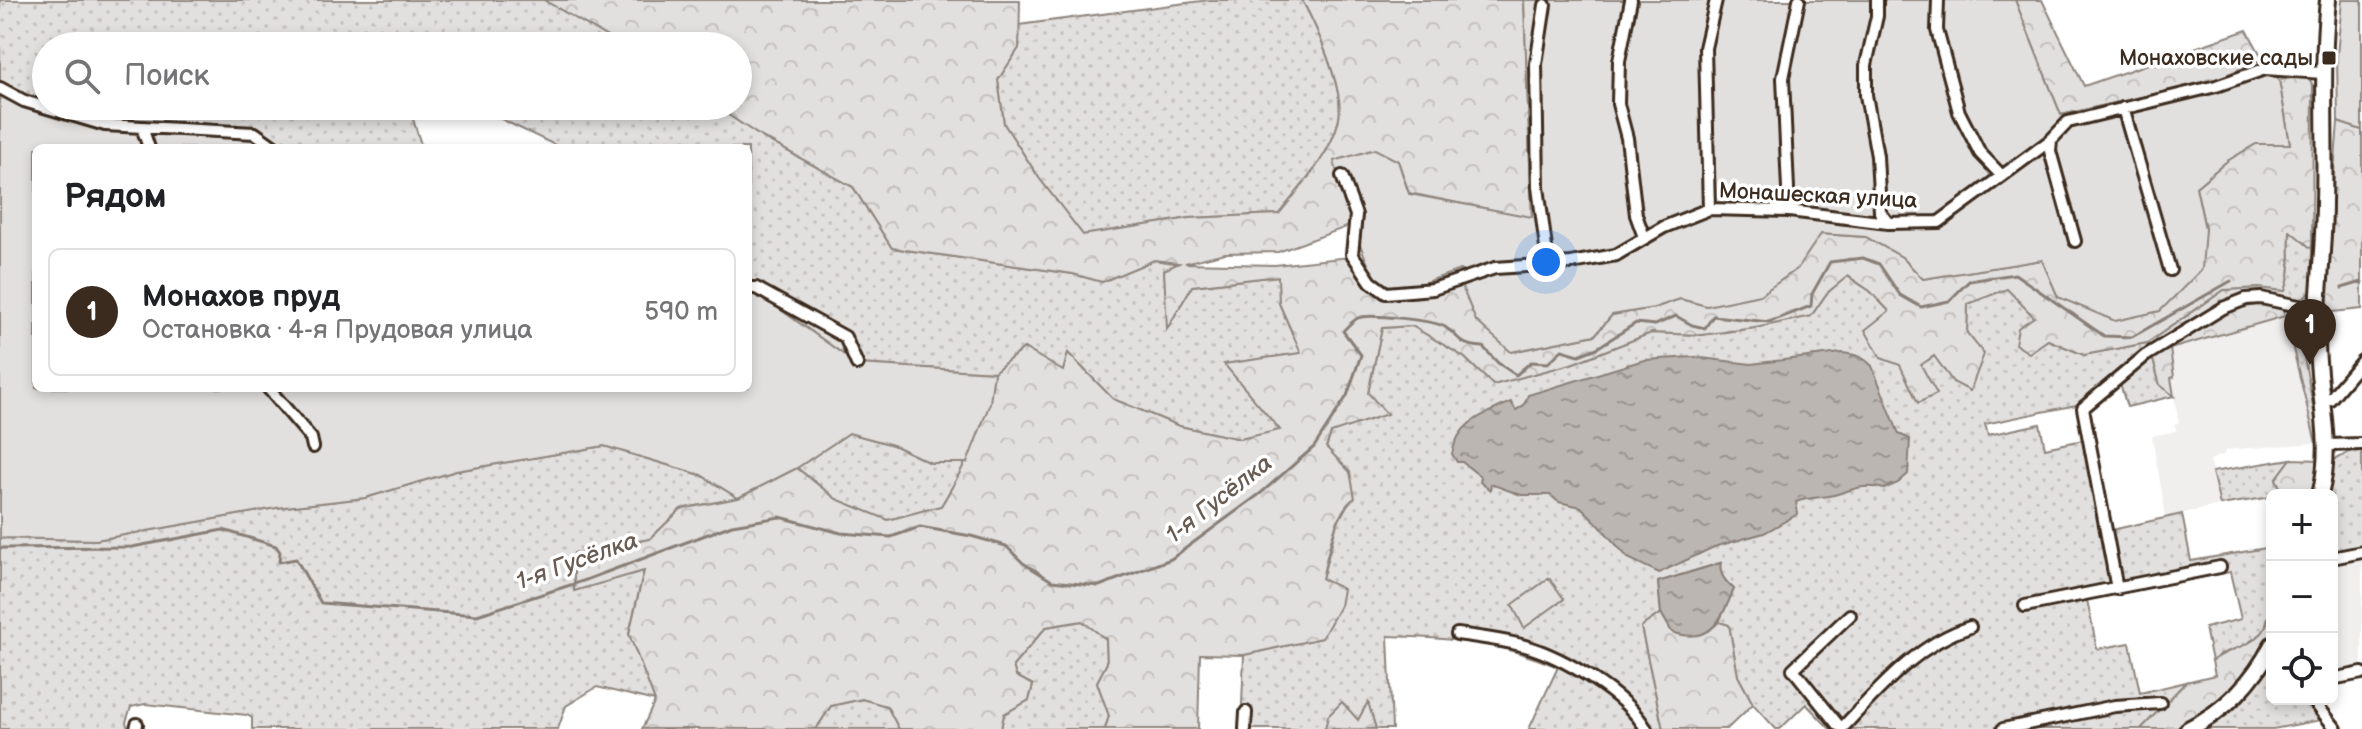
<!DOCTYPE html>
<html lang="ru">
<head>
<meta charset="utf-8">
<style>
	:root { --surface:#fff; --page:#f2f2f2; --text:#202124; --muted:#757577; --line:#e0e0e0; --accent:#3b2a1e }
	body { margin:0; font-family:"Balsamiq Sans",sans-serif; background:var(--page); color:var(--text) }
	.controls { position:absolute; right:24px; bottom:24px; display:grid; overflow:hidden; border-radius:12px; box-shadow:0 4px 12px #0003 }
	.controls button { width:72px; height:72px; display:grid; place-items:center; padding:0; border:0; border-bottom:2px solid var(--line); background:var(--surface); color:var(--text); font:40px sans-serif }
	.you { position:absolute; left:1546px; top:262px; width:28px; height:28px; margin:-20px; border:6px solid #fff; border-radius:50%; background:#1a73e8; box-shadow:0 0 0 12px #1a73e833 }
	.badge { display:grid; place-items:center; width:52px; height:52px; border-radius:50%; background:var(--accent); color:#fff; font-size:26px; font-weight:700 }
	.pin { position:absolute; translate:-50% -66px; filter:drop-shadow(0 2px 4px #0008) }
	.pin::after { content:''; position:absolute; top:42px; width:28px; height:24px; background:inherit; clip-path:polygon(0 0,100% 0,50% 100%) }
	.list { margin:0; padding:0; list-style:none }
	h2 { display:flex; justify-content:space-between; align-items:center; height:104px; margin:0; padding:0 32px; font-size:34px }
	h2 small { font-size:26px; font-weight:400; color:var(--muted) }
	.list li { display:grid; grid-template-columns:52px 1fr auto; gap:24px; align-items:center; box-sizing:border-box; height:128px; margin:0 16px 16px; padding:0 16px; border:2px solid var(--line); border-radius:12px }
	.list b { display:block; font-size:30px; white-space:nowrap }
	.list p { margin:0; font-size:26px; white-space:nowrap; color:var(--muted) }
	.list em { font-size:26px; font-style:normal; color:var(--muted) }
	.icon { flex:none; width:44px; height:44px; fill:none; stroke:currentColor; stroke-width:2; stroke-linecap:round; stroke-linejoin:round }
	.map { position:relative; flex:none; width:2362px; height:729px; overflow:hidden }
	.search { position:absolute; background:var(--surface); box-shadow:0 4px 12px #0003; left:32px; top:32px; width:720px; height:88px; display:flex; align-items:center; gap:20px; box-sizing:border-box; padding:0 28px; border-radius:44px; color:var(--muted); font-size:30px }
	.panel { position:absolute; background:var(--surface); box-shadow:0 4px 12px #0003; left:32px; top:144px; width:720px; height:248px; border-radius:12px }
	.map>svg:first-child { display:block }
</style>
</head>
<body>
<div class="map">
<svg width="2362" height="729" viewBox="0 0 2362 729">
	<defs>
		<pattern id="grass-dots" width="8" height="8" patternUnits="userSpaceOnUse" patternTransform="scale(2)"><rect width="8" height="8" fill="#e2e0de"/><path d="M2 2h.1M6 6h.1" fill="none" stroke="#c3c0be" stroke-width="1.8" stroke-linecap="round"/></pattern>
		<pattern id="forest-crowns" width="20" height="18" patternUnits="userSpaceOnUse" patternTransform="scale(2)"><rect width="20" height="18" fill="#e2e0de"/><path d="M2 6a3 3 0 1 1 6 0M12 15a3 3 0 1 1 6 0" fill="none" stroke="#c3c0be"/></pattern>
		<pattern id="water-ripples" width="26" height="14" patternUnits="userSpaceOnUse" patternTransform="scale(2)"><rect width="26" height="14" fill="#bcb6b3"/><path d="M2 4q2-2 4 0t4 0M15 11q2-2 4 0t4 0" fill="none" stroke="#9a9491"/></pattern>
	</defs>
	<rect width="100%" height="100%" fill="#fff"/>
	<filter id="ink" filterUnits="userSpaceOnUse"><feTurbulence type="fractalNoise" baseFrequency=".0125" numOctaves="2"/><feDisplacementMap in="SourceGraphic" scale="16" xChannelSelector="R" yChannelSelector="G"/><feConvolveMatrix kernelMatrix="1 2 1 2 8 2 1 2 1" color-interpolation-filters="sRGB"/></filter>
	<g filter="url(#ink)">
		<!-- built -->
		<path fill="#f1efee" d="M2285,316L2316,443L2226,450L2223,455L2210,460L2220,505L2166,517L2152,436L2176,431L2175,424L2179,423L2171,378L2174,376L2169,349Z
			M2362,557V665L2332,672V562Z"/>
		<!-- grass -->
		<path fill="url(#grass-dots)" stroke="#8e857e" stroke-width="2" d="M0,0H544L623,46H46V106H409L422,148H276L255,133L105,125L20,100L0,88Z
			M1209,0H1302C1316,25 1345,91 1339,119C1331,155 1302,185 1279,214L1190,218L1083,235L1039,178L1004,124L998,80L1019,48V25Z
			M474,106H715L760,136L853,187L892,248L1073,274L1102,282L1154,260L1181,264L1164,270L1168,327L1192,286L1279,276V303L1301,353L1225,364L1281,431L1240,439L1179,426L1113,399L1068,353L1063,372L1024,348L994,372L857,364L757,293L748,292V148H561Z
			M2290,230L2312,249L2311,292L2302,299L2293,301L2261,293L2244,295L2218,305L2141,353L2081,404L1985,424L1988,435L2040,424L2045,448L2083,440L2103,532L2182,514L2191,561L2272,547V602L2264,632L2243,646L2221,654L2212,661L2205,628L2241,619L2230,572L2087,600L2097,649L2130,643L2140,693L2186,682L2141,729H1830L1806,704L1780,729H1776L1753,704L1738,676L1729,625L1719,622L1734,589C1725,582 1719,574 1720,563L1658,582L1661,613L1641,627L1663,729H1529L1558,667C1498,642 1452,638 1388,636L1392,729H1376L1368,703L1358,720L1329,716L1325,729H1241L1244,655L1322,638V579L1337,524L1350,500V473L1326,448L1331,433L1368,393L1382,328L1412,326L1464,357L1493,385L1571,364L1651,333L1701,335L1755,328L1811,316L1827,293L1847,276L1870,291L1889,311L1881,358C1903,366 1914,370 1935,356L1953,382L1967,333L1968,304L2007,288L2034,317L2048,340L2084,355L2147,343L2224,290L2259,288L2285,291C2293,271 2288,252 2290,230Z
			M2283,308L2297,319L2318,433L2316,443Z
			M2152,356L2160,385L2174,396L2127,407L2120,384Z
			M849,433L893,445L931,463H967L941,506L888,520L836,499L797,468Z
			M604,446L701,475L738,498L681,509L650,539L574,553V591L644,570L629,634L655,701L597,687L566,706L558,729H252V718L247,715L145,704L131,707L126,722L128,729H0V538L96,540L276,508L365,498L456,471Z
			M2362,448V548L2332,554V495H2325L2333,461L2353,450Z
			M2291,459L2276,479L2284,495L2220,505L2212,472Z
			M1083,621L1106,639L1107,663L1097,682L1109,716L1105,729H1001L1004,714L1029,700L1033,685L1016,676L1013,666L1046,627Z
			M2272,666V699H2306L2321,720L2273,729H2204L2264,668Z
			M862,699L887,706L899,729H816L831,706Z"/>
		<!-- forest -->
		<path fill="url(#forest-crowns)" stroke="#8e857e" stroke-width="2" d="M544,0H1020L1019,48L998,80L1004,124L1039,178L1083,235L1190,218L1279,214C1302,185 1331,155 1339,119C1345,91 1316,25 1302,0H1524L1532,218L1409,193L1398,161L1352,225L1278,252L1225,253L1185,263L1275,265L1350,257L1368,287L1384,296L1460,282L1511,352L1595,335L1612,315L1654,308L1680,299L1707,306L1797,269L1820,234L1866,237L1902,257L1923,279L2042,260L2058,297L2205,228L2196,187L2227,161L2256,144H2290L2279,80L2301,77L2309,79L2313,85L2312,249L2290,231C2288,252 2293,271 2285,291L2259,288L2224,290L2147,343L2084,355L2048,340L2029,353L2015,344L2018,328L2034,317L2007,289L1968,304L1967,333L1984,354L1970,391L1953,382L1934,356L1921,365L1937,394L1918,403L1900,365L1881,358L1865,330L1889,311L1870,291L1848,276L1827,293L1811,316L1755,328L1701,335L1651,333L1571,364L1493,385L1464,357L1412,326L1382,328L1368,393L1387,414L1331,433L1326,447L1350,472L1355,498C1335,509 1327,557 1322,579L1343,589L1340,606L1322,638L1244,655L1200,654L1198,729H1105L1109,716L1097,682L1107,663L1106,639L1082,621L1046,627L1013,666L1016,676L1033,685L1029,700L1004,714L1001,729H899L887,706L862,699L831,706L816,729H642L655,701L629,634L644,571L574,591V553L650,539L681,509L738,498L797,468L836,499L888,520L941,506C966,464 988,422 994,372L1024,348L1063,371L1068,353L1113,399L1179,426L1240,439L1280,430L1224,364L1301,353L1279,303L1278,276L1192,286L1167,329L1164,270L1179,263L1154,260L1102,282L1073,274L892,248L853,187L760,136L715,106H738V46H623Z
			M2015,0H2042L2084,86L2247,30L2263,59L2213,81L2061,115Z
			M2338,122L2362,130V309L2323,313Z
			M2267,302L2283,308L2285,316L2170,349L2174,377L2171,378L2174,396L2160,385L2152,356L2225,312Z
			M2291,459L2321,460L2314,495H2284L2276,479Z
			M2272,602C2272,612 2274,625 2271,634C2260,667 2206,721 2173,729C2164,729 2151,729 2141,729L2186,682L2215,675L2212,661C2227,649 2249,647 2262,633C2268,626 2270,611 2272,602Z
			M1661,613L1672,632L1710,630L1719,622L1729,625L1738,676L1753,704L1727,729H1663L1641,627Z
			M1342,702L1358,720L1368,702L1376,729H1325L1328,716Z"/>
		<!-- garden -->
		<path fill="#e2e0de" stroke="#8e857e" stroke-width="2" d="M1524,0H2015L2061,115L2213,81L2263,59L2279,80L2290,144H2256L2227,161L2196,187L2205,229L2202,269L2160,311L2115,321L2058,297L2042,260L1923,279L1902,257L1866,237L1821,234L1797,269L1760,295L1707,306L1680,299L1654,308L1612,315L1595,335L1511,352L1476,321L1460,282V270L1409,288L1392,289L1374,279L1352,225L1334,161L1375,149L1398,161L1409,194L1532,217Z
			M2342,0H2362V130L2338,122L2337,56Z
			M0,88L105,125L255,133L276,148H36V388H748V292L757,293L857,364L994,372L990,403L967,463H931L893,445L849,433L797,468L738,498L701,475L604,446L456,471L365,498L276,508L96,540L0,538Z
			M1549,578L1564,599L1524,628L1512,605Z"/>
		<!-- water -->
		<path fill="url(#water-ripples)" stroke="#887e77" stroke-width="2" d="M1841,353C1854,354 1863,356 1872,366L1899,434L1910,439L1908,474L1898,483L1884,489C1865,483 1852,490 1834,495C1821,498 1809,497 1796,502L1798,514L1764,533L1714,547L1659,573L1628,558L1598,524L1581,507L1559,502L1550,495H1521L1491,484L1490,490L1480,482L1481,477L1462,462H1457L1452,454C1458,421 1483,415 1511,402L1516,410L1524,405L1528,395L1644,360L1693,357L1751,364Z
			M1721,563C1718,574 1726,582 1734,589C1721,620 1710,646 1672,632L1661,613L1658,582Z"/>
		<g fill="none" stroke-linecap="round" stroke-linejoin="round">
			<!-- stream -->
			<path stroke="#887e77" stroke-width="3" d="M2342,288L2362,282
				M0,548L132,547L223,530L276,546L280,552L279,562L296,559L321,603L477,615L583,581L732,525L780,517L841,533L891,537L920,527L971,536L1006,546L1023,563L1052,581L1099,586L1171,559L1261,493L1314,447L1347,396L1361,355L1343,331C1347,327 1352,321 1358,318C1369,313 1436,321 1445,327C1464,340 1457,345 1483,347L1498,363L1516,375L1531,362L1548,363L1562,350L1579,355L1597,348L1636,323L1655,325L1676,316L1692,325L1705,328L1713,316L1769,322L1811,306L1812,294L1830,262L1863,258L1879,264L1900,295L1921,307L1949,301L1969,281L2015,274L2104,336L2132,337L2231,281"/>
			<defs>
				<path id="street" d="M1631,0L1619,61L1618,104L1627,138L1636,215L1644,237
					M1877,0V16L1866,65V95L1877,156L1880,212L1888,223
					M1938,0L1937,30L1959,112L1980,153L2001,175
					M1545,5L1536,64L1538,187L1548,263
					M0,88L24,101L105,125L255,133L276,148
					M2123,108L2170,270
					M142,127L149,148
					M2051,140L2050,151L2075,241
					M1342,176L1356,215L1352,254L1371,282L1386,293L1433,289L1495,268L1571,263L1616,255L1664,227L1709,209L1789,211L1888,223L1939,222L2051,140L2068,122L2216,86L2265,69L2322,73
					M1709,209L1705,48L1716,0
					M1789,211L1783,78L1799,0
					M748,288H756L845,337L857,364
					M268,388L311,438L313,447
					M2321,400L2330,399L2362,361
					M2328,445L2362,444
					M2332,558L2362,552
					M2117,589L2083,408L2145,356L2223,308L2246,299L2261,298L2318,310
					M2025,606L2220,567
					M1457,634C1480,637 1503,640 1525,646C1563,657 1626,694 1646,729
					M2332,679L2362,673
					M2312,699L2336,729
					M1843,727C1880,688 1917,644 1970,627
					M1843,727L1838,725L1793,669L1850,615
					M136,729L137,724
					M1245,729L1246,712
					M2003,729L2115,706L2160,703"/>
				<path id="secondary" d="M2320,495C2334,442 2318,397 2317,343C2317,296 2324,249 2324,202C2326,134 2321,68 2328,0
					M2188,729C2224,712 2254,681 2272,645"/>
			</defs>
			<!-- street casing -->
			<use href="#street" stroke="#3b2a1e" stroke-width="16"/>
			<!-- secondary casing -->
			<use href="#secondary" stroke="#3b2a1e" stroke-width="20"/>
			<!-- street -->
			<use href="#street" stroke="#fff" stroke-width="10"/>
			<!-- secondary -->
			<use href="#secondary" stroke="#fff" stroke-width="14"/>
		</g>
	</g>
	<!-- markers -->
	<rect fill="#3b2a1e" stroke="#fff" stroke-width="3" x="2321" y="50" width="16" height="16" rx="4"/>
	<g text-anchor="middle" dominant-baseline="central" stroke-width="7" stroke-linejoin="round" paint-order="stroke">
		<!-- poi labels -->
		<g font-size="22" fill="#3b2a1e" stroke="#fff" text-anchor="end">
			<text x="2313" y="58">Монаховские сады</text>
		</g>
		<!-- street labels -->
		<g font-size="22" fill="#3b2a1e" stroke="#fff">
			<text transform="translate(1818 196) rotate(3)">Монашеская улица</text>
		</g>
		<!-- water labels -->
		<g font-size="24" font-style="italic" fill="#685b52" stroke="#fff">
			<text transform="translate(1219 499) rotate(-38)">1-я Гусёлка</text>
			<text transform="translate(577 561) rotate(-20)">1-я Гусёлка</text>
		</g>
	</g>
</svg>
<div class="controls">
<button>+</button>
<button>−</button>
<button><svg class="icon" aria-label="locate" viewBox="0 0 24 24"><circle cx="12" cy="12" r="6"/><path d="M12 2v4M12 18v4M2 12h4M18 12h4"/></svg></button>
</div>
<div class="you"></div>
<div class="pin badge" style="left:2310px;top:365px">1</div>
<div class="search"><svg class="icon" aria-label="search" viewBox="0 0 24 24"><circle cx="10" cy="10" r="6"/><path d="M15 15l6 6"/></svg>Поиск</div>
<section class="panel">
<h2>Рядом<small></small></h2>
<ul class="list">
<li><span class="badge">1</span><div><b>Монахов пруд</b><p>Остановка · 4-я Прудовая улица</p></div><em>590 m</em></li>
</ul>
</section>
</div>
</body>
</html>
